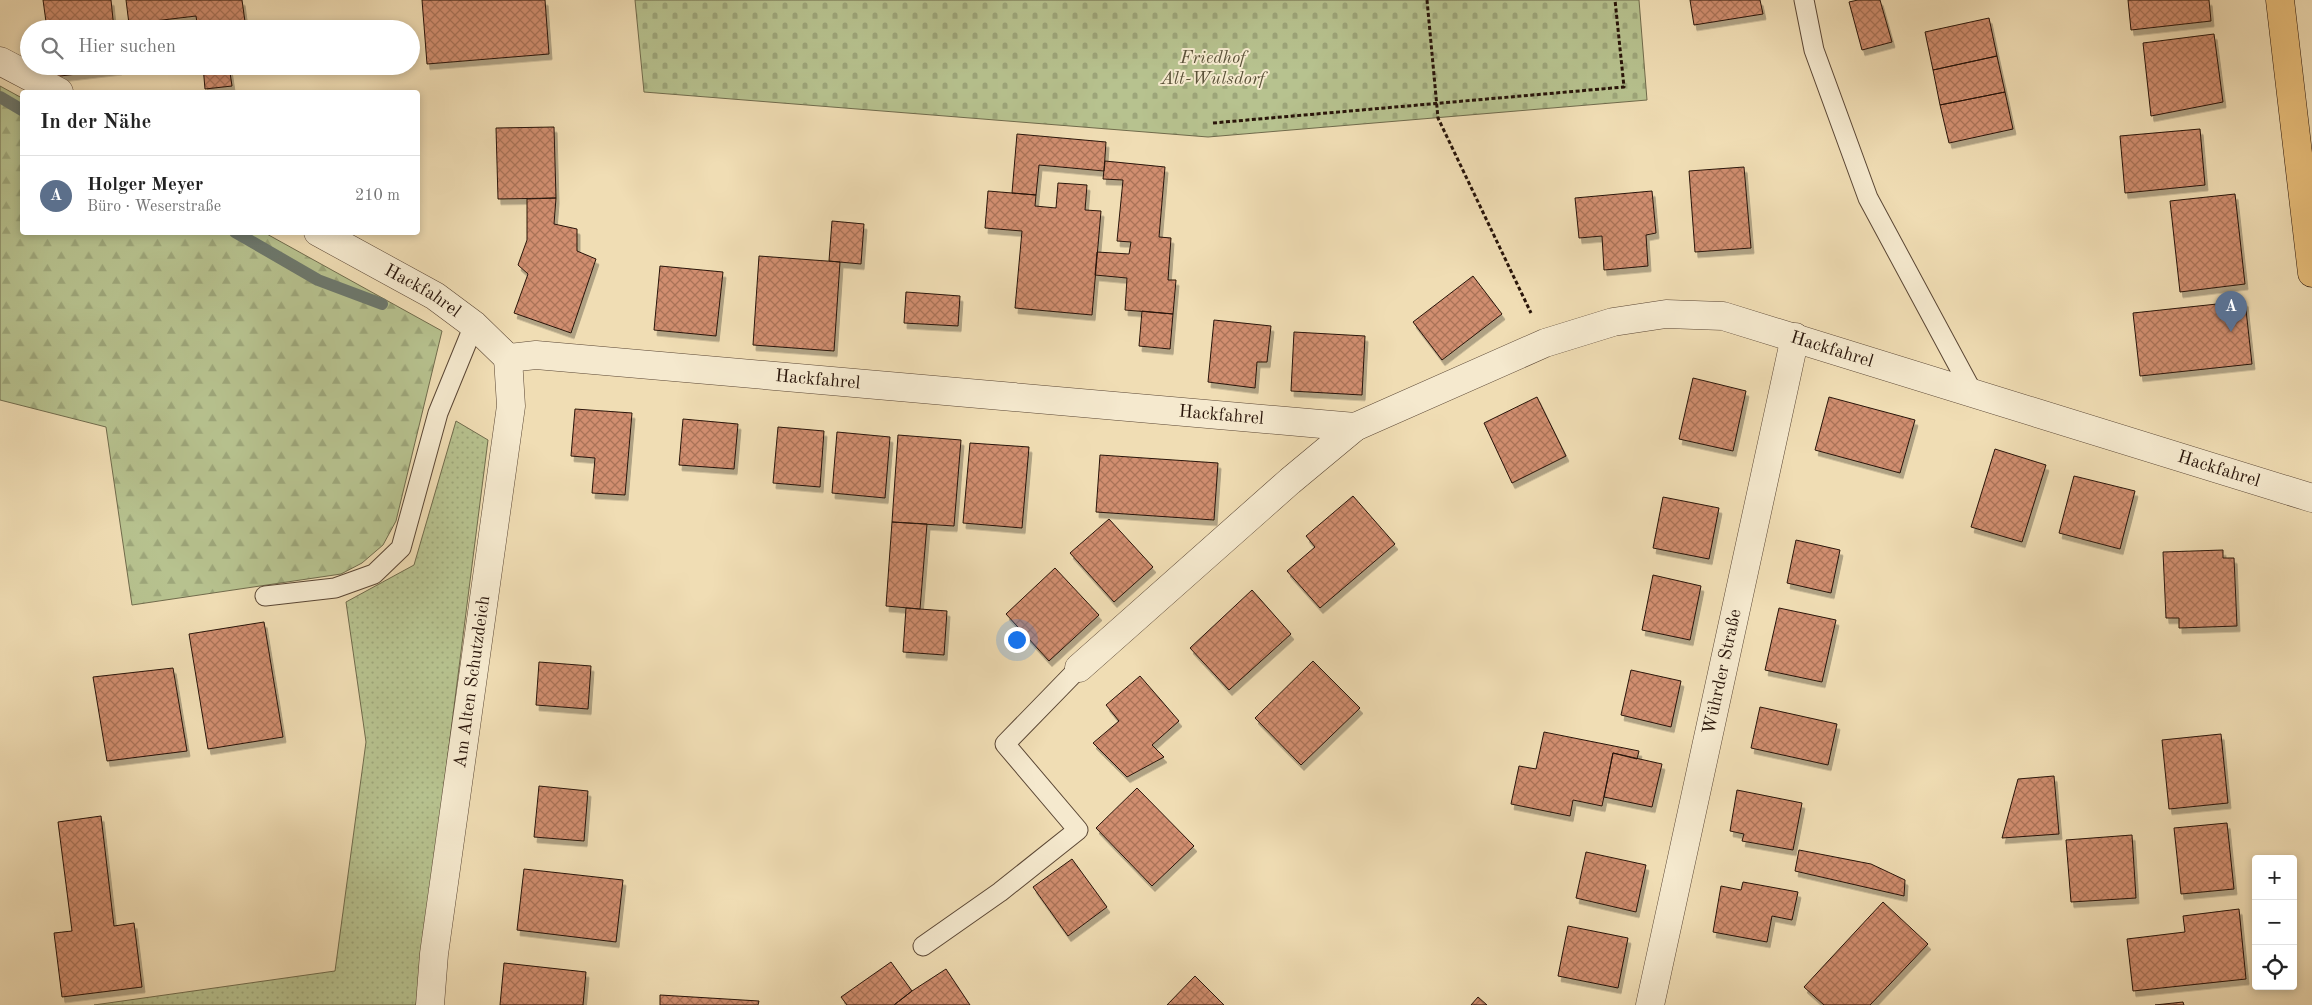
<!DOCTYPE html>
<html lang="de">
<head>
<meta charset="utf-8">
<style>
	:root { --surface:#fff; --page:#f6f6f6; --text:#222; --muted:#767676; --line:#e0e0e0; --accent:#8f2418 }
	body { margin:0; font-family:"Old Standard TT",serif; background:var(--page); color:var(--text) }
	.controls { position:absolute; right:15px; bottom:15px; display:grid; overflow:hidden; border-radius:5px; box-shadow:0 2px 8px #0003 }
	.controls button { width:45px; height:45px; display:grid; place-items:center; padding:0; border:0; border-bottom:1px solid var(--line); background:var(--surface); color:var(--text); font:25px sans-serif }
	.you { position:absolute; left:1016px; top:639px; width:18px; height:18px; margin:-12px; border:4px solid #fff; border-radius:50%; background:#1a73e8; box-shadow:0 0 0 8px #1a73e833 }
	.badge { display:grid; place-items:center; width:32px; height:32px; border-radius:50%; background:var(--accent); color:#fff; font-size:16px; font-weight:700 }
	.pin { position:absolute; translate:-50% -41px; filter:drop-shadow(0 1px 2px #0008) }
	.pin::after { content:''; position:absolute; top:26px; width:18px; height:15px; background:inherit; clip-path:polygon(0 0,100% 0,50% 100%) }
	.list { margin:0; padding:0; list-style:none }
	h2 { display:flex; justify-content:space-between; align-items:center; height:65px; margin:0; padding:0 20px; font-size:21px }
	h2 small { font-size:16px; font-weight:400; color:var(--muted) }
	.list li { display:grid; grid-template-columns:32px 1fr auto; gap:15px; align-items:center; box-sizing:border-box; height:80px; padding:0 20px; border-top:1px solid var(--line) }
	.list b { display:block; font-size:19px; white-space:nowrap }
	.list p { margin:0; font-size:16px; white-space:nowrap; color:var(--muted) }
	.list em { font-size:16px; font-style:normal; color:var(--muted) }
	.icon { flex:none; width:28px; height:28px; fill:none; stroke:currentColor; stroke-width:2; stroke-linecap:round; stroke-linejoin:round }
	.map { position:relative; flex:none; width:2312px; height:1005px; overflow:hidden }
	.search { position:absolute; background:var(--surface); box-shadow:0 2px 8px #0003; left:20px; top:20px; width:400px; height:55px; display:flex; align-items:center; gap:12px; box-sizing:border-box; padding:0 18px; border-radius:28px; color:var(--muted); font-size:19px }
	.panel { position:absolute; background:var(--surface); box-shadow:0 2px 8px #0003; left:20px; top:90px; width:400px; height:145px; border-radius:5px }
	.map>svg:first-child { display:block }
</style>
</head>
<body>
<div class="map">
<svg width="2312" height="1005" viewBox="0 0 2312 1005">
	<defs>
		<pattern id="grass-dots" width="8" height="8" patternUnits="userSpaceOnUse" patternTransform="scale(1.25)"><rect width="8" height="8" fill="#b7c28f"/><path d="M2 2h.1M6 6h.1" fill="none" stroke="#9da67a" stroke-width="1.8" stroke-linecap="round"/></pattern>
		<pattern id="forest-firs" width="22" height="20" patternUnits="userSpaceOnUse" patternTransform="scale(1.25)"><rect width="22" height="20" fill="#b7c28f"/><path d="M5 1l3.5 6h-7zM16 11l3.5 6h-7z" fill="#9da67a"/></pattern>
		<pattern id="cemetery-stones" width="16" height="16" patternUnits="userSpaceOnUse" patternTransform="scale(1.25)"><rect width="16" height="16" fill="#b7c28f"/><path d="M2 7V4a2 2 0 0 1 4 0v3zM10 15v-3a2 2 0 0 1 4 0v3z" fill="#9da67a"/></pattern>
		<pattern id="building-cross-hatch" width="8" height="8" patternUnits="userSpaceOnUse" patternTransform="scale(1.25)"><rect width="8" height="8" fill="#d18e6f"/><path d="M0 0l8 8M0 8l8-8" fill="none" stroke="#aa7359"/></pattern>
		<filter id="shadow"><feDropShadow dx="3" dy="5.5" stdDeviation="0" flood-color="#0004"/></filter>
	</defs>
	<rect width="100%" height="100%" fill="#f0ddb4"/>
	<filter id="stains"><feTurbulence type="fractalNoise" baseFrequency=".004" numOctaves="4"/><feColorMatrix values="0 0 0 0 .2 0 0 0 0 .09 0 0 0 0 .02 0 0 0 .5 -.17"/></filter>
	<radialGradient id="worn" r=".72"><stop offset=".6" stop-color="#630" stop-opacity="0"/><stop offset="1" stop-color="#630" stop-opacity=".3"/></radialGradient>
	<!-- grass -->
	<path fill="url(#grass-dots)" stroke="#706b4c" d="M456,421L488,440L416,1005H94L335,971L366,742L346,602L414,565Z"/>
	<!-- forest -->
	<path fill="url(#forest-firs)" stroke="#706b4c" d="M0,86L22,98V232L265,233L442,331L396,521L383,545L362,563L341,574L132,605L106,427L0,400Z"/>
	<!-- cemetery -->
	<path fill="url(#cemetery-stones)" stroke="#706b4c" d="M635,0H1639L1647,100L1208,137L644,92Z"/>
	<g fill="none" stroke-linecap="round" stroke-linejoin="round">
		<!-- stream -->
		<path stroke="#6c786d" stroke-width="12" d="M0,97L22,110
			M235,232L318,280L382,304"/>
	</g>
	<!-- building -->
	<path fill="url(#building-cross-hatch)" stroke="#281409" filter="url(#shadow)" d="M43,0H111L114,29H47Z
		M126,0H242L246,29H198L196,16L129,24Z
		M422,0H545L549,54L427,64Z
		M1690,0H1760L1763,14L1694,25Z
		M1858,0H1880L1892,42L1862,50L1849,2Z
		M2128,0H2209L2211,21L2131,30Z
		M1989,18L1997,56L1933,70L1925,32Z
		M2214,34L2223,102L2151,116L2143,43Z
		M1997,56L2005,92L1940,105L1933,70Z
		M51,66H119V69L52,77Z
		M203,66H229L232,86L205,89Z
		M2005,92L2013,129L1949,143L1940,105Z
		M554,127L556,198L498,199L496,128Z
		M2200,129L2205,185L2125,193L2120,136Z
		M1017,134L1106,142L1104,171L1039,165L1036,195L1012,193Z
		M1105,161L1165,167L1159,237L1171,238L1168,280H1176L1173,314L1125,310L1127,278L1095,275L1097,252L1129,254L1131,242L1117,241L1123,180L1103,179Z
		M1744,167L1751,248L1695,252L1689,171Z
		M1058,183L1087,185L1085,210L1101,211L1092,315L1015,308L1022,231L985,228L988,191L1036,195L1035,206L1056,208Z
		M1652,191L1656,233L1646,235L1648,266L1604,270L1602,236L1579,238L1575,198Z
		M2235,194L2245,284L2180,292L2170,201Z
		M556,198L554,224L577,229V251L596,259L571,333L514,313L528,274L518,265L527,240V199Z
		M832,221L864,224L861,264L829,261Z
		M759,256L840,262L834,351L753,345Z
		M660,266L723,272L716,336L654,330Z
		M1473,276L1502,314L1442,360L1413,322Z
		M906,292L960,296L958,326L904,323Z
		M2245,301L2252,364L2140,376L2133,313Z
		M1142,311L1173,314L1170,349L1139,346Z
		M1214,320L1271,326L1267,362H1257L1255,388L1208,382Z
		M1294,332L1365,336L1362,395L1291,391Z
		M1693,378L1746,391L1733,451L1679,439Z
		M1537,397L1566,456L1512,483L1484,423Z
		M1829,397L1915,420L1900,473L1815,450Z
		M575,409L632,413L625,495L592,493L595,458L571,456Z
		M683,419L738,424L734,469L679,465Z
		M778,427L824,431L820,487L773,483Z
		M837,432L890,437L885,498L832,493Z
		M898,435L961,440L954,526L892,522Z
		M970,443L1029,447L1022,528L963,523Z
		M1995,449L2046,465L2022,542L1971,527Z
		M1100,455L1218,463L1214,520L1096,512Z
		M2074,476L2135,491L2120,549L2059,533Z
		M1353,496L1395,544L1320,608L1287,571L1315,547L1306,536Z
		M1663,497L1719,508L1709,559L1653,548Z
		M1109,519L1153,567L1114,602L1070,553Z
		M892,522L927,524L920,609L886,606Z
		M1796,540L1840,550L1831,593L1787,583Z
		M2223,550V558H2234L2237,626L2179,628V618H2166L2163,552Z
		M1055,568L1099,615L1049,661L1006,614Z
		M1653,575L1701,586L1690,640L1642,630Z
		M1252,590L1291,634L1229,690L1190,648Z
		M906,608L947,611L944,655L903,652Z
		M1779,608L1836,620L1822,682L1765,670Z
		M264,622L283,737L208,749L189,634Z
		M1313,661L1360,708L1301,765L1255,718Z
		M539,662L591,666L588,709L536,705Z
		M173,668L187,751L107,761L93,677Z
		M1631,670L1681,681L1671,727L1621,715Z
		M1140,676L1179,721L1152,745L1164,757L1127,777L1093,743L1119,721L1106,705Z
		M1760,707L1837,724L1828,765L1751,748Z
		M1544,732L1639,751L1637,759L1613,753L1602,806L1573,800L1570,816L1511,804L1519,766L1536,769Z
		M2221,734L2228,803L2169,809L2162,740Z
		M1613,753L1662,764L1652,807L1604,797Z
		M2054,776L2059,834L2002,838L2018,779Z
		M539,786L588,791L584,841L534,837Z
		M1137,788L1194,846L1152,886L1096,828Z
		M1737,790L1802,803L1793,850L1742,841L1744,834L1730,831Z
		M101,816L114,926L134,923L142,987L62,997L54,933L72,931L58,822Z
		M2227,823L2234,889L2181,894L2174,828Z
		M2132,835L2136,898L2071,902L2066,840Z
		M1799,850L1871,864L1905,880L1904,896L1795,871Z
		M1586,852L1646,865L1636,912L1576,898Z
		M1072,859L1107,907L1068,936L1033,887Z
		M524,869L623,880L616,942L517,930Z
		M1743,882L1798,892L1792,920L1772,916L1767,942L1713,932L1721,886L1741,890Z
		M1883,902L1928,944L1870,1005H1824L1804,987Z
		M2239,909L2246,979L2133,991L2127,939L2185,932L2183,916Z
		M1568,926L1628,938L1618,988L1558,976Z
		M891,962L912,991L894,1005H847L841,997Z
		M504,963L586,972L583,1005H500Z
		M946,969L970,1005H894L912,991Z
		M1195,976L1224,1005H1167Z
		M660,995L759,1001L758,1005H660Z
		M1478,997L1487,1005H1471Z
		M2183,1002L2184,1005H2155Z"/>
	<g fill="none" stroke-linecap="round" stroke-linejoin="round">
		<defs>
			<path id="lane" d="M1804,0L1814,50L1868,198L1973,393
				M265,596L335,588L374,574L401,548L438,413L474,325
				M923,946L1000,892L1078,830L1005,744L1079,668"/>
			<g id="street">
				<path d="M0,61L59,92"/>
				<path id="s1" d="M318,232L435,296L474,325L508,358"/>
				<path id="s2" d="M508,358L536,355L1355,427"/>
				<path id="s3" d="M1079,668L1290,481L1355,427L1545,343L1613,322L1666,314L1723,316L2312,498"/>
				<path id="s4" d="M430,1005L434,954L511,406L508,358"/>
				<path id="s5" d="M1650,1005L1795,337"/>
			</g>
			<path id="primary" d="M2280,0L2312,273"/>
		</defs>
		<!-- lane casing -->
		<use href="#lane" stroke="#5a4634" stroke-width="21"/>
		<!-- street casing -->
		<use href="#street" stroke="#5a4634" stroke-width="29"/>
		<!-- primary casing -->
		<use href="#primary" stroke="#281409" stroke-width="29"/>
		<!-- path -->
		<path stroke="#281409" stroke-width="3" stroke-dasharray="4 2.5" stroke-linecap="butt" d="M1427,0L1438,118L1531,313
			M1213,123L1624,87L1615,0"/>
		<!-- lane -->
		<use href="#lane" stroke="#f5e9ce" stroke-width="19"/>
		<!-- street -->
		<use href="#street" stroke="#f5e9ce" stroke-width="28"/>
		<!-- primary -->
		<use href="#primary" stroke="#e8be7a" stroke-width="28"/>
	</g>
	<g text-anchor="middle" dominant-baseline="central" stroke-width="4" stroke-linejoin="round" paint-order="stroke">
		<!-- park labels -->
		<g font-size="18" font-style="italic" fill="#5a5138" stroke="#f5e9ce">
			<text x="1213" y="58">Friedhof<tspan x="1213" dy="21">Alt-Wulsdorf</tspan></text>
		</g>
		<!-- street labels -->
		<g font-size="18" fill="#281409" stroke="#f5e9ce">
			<text stroke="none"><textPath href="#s1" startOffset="120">Hackfahrel</textPath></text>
			<text stroke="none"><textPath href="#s3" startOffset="870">Hackfahrel</textPath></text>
			<text stroke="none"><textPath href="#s2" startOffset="311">Hackfahrel</textPath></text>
			<text stroke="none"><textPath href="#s2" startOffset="716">Hackfahrel</textPath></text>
			<text stroke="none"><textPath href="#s3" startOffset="1275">Hackfahrel</textPath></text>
			<text stroke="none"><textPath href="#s5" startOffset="341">Wührder Straße</textPath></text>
			<text stroke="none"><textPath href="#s4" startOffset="326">Am Alten Schutzdeich</textPath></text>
		</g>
	</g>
	<rect width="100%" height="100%" filter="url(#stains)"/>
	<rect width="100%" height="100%" fill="url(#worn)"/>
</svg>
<div class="controls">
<button>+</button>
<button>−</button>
<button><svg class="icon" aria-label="locate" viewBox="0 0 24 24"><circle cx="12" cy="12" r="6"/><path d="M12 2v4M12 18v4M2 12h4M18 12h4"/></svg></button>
</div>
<div class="you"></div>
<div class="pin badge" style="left:2231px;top:332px;background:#5c6f8a">A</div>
<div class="search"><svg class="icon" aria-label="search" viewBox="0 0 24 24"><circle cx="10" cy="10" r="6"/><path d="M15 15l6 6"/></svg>Hier suchen</div>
<section class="panel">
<h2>In der Nähe<small></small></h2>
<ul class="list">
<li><span class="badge" style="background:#5c6f8a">A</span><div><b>Holger Meyer</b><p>Büro · Weserstraße</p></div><em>210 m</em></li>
</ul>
</section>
</div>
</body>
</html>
